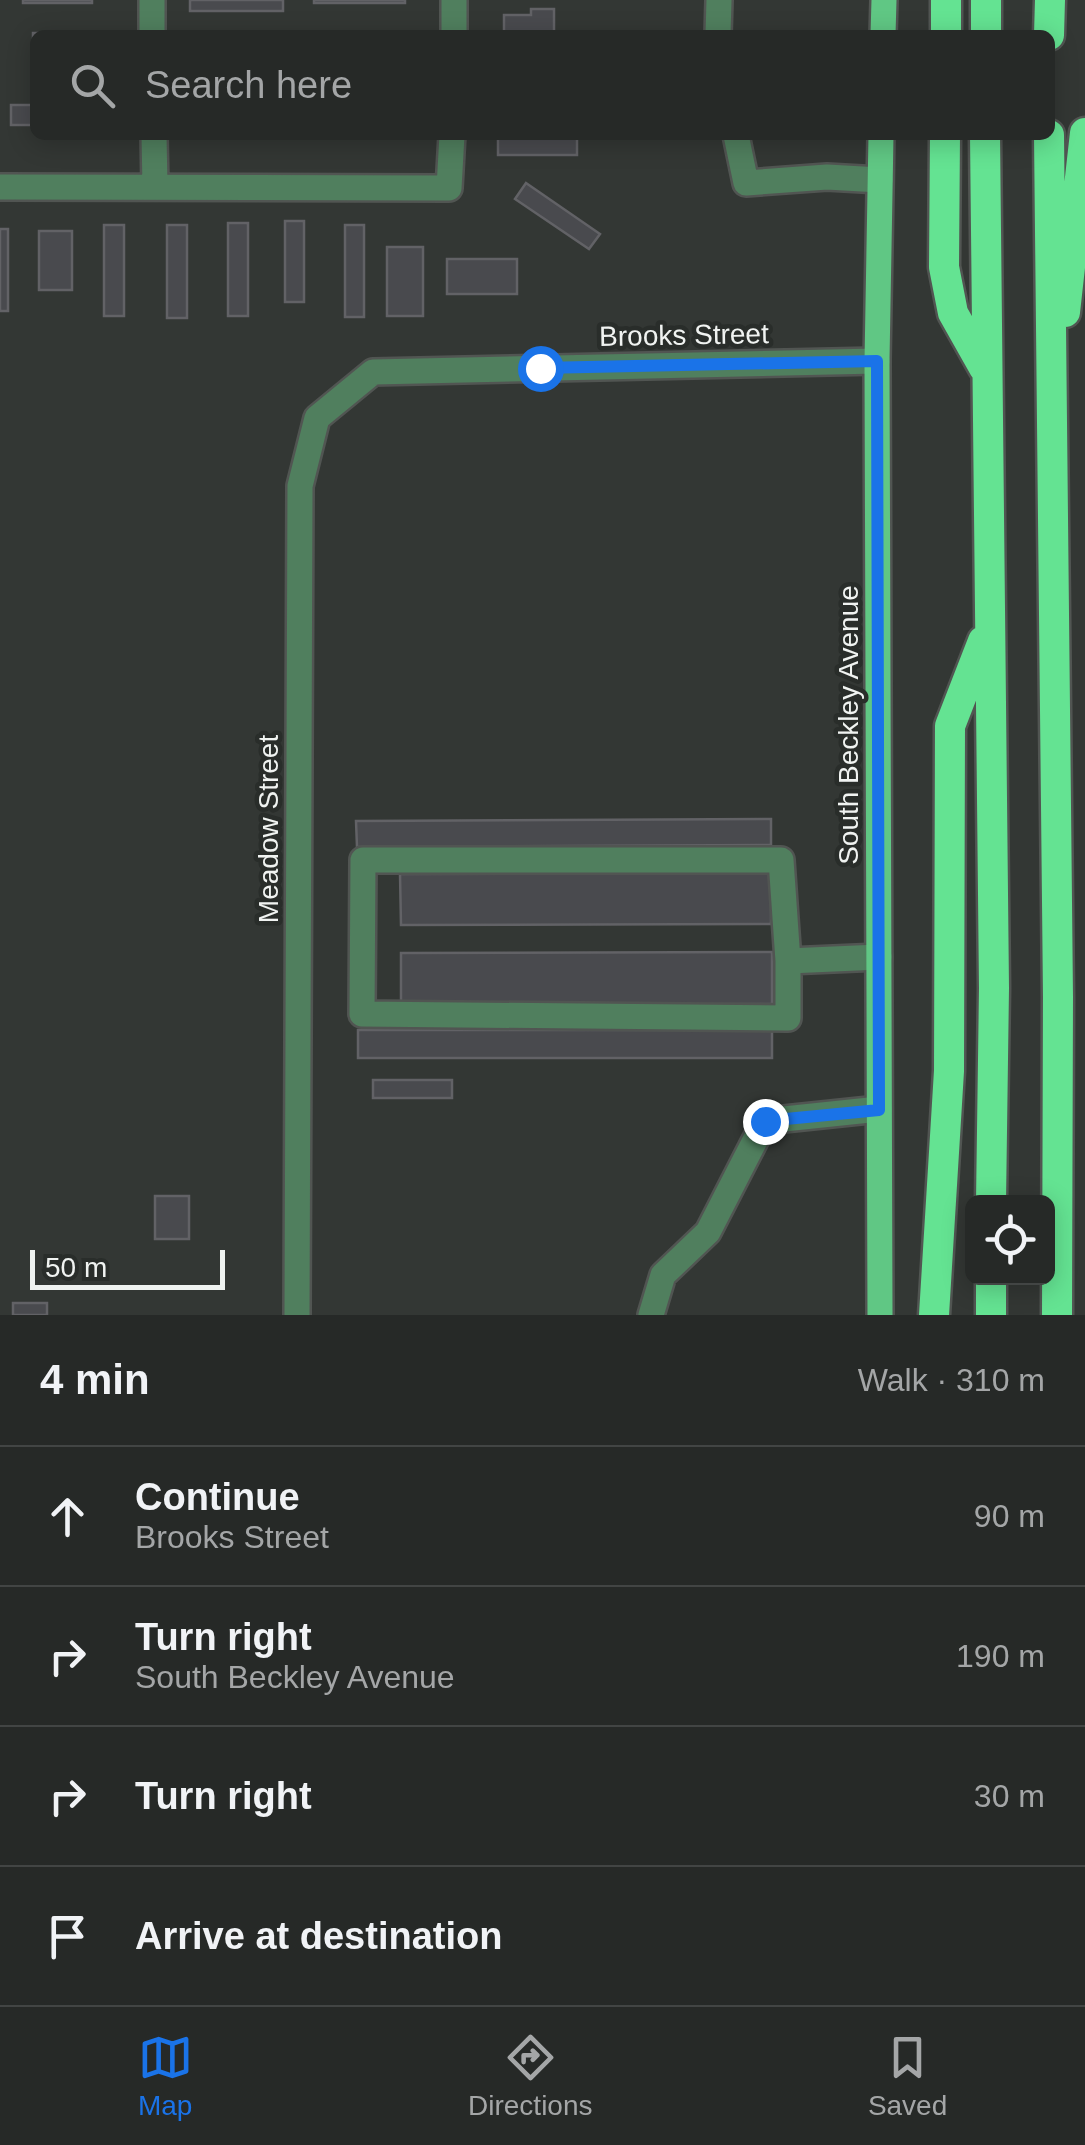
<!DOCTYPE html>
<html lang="en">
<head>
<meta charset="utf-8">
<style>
	:root { --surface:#262927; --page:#323533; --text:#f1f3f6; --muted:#a4a6a7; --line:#424544; --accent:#1a73e8 }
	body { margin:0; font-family:Helvetica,sans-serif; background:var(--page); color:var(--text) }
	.controls { position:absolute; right:30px; bottom:30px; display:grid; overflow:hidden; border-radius:15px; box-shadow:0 5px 25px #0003 }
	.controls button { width:90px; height:90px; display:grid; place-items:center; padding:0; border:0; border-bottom:2px solid var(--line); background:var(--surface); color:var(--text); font:50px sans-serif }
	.scale { position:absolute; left:30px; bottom:25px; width:195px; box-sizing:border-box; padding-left:10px; border:5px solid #f0f3f1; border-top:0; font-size:28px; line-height:35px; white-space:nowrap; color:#f0f3f1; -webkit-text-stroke:8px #292d2a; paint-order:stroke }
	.stop { position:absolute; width:30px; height:30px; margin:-22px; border:8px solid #1a73e8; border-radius:50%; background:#fff }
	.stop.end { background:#1a73e8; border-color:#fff; box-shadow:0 2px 10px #0008 }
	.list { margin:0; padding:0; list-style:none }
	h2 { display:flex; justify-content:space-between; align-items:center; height:130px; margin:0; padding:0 40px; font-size:42px }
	h2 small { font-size:32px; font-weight:400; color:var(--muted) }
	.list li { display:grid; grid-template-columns:65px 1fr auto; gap:30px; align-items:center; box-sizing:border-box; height:140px; padding:0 40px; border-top:2px solid var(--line) }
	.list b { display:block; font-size:38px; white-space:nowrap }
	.list p { margin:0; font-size:32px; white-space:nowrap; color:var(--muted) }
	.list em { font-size:32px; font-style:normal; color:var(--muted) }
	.icon { flex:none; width:55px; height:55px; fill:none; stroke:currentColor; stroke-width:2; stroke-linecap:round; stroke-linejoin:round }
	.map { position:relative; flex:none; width:1085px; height:1315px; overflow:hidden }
	.search { position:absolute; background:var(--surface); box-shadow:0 5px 25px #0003; left:30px; right:30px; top:30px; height:110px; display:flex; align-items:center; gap:25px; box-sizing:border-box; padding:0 35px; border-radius:15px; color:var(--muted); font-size:38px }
	.sheet { height:690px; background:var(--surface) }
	nav { display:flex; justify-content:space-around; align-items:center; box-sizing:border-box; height:140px; border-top:2px solid var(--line); background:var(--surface); font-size:28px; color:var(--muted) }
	nav a { display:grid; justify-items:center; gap:5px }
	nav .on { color:var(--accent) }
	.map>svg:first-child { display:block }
</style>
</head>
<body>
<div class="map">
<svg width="1085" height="1315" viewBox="0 0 1085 1315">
	<rect width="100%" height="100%" fill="#333734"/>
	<!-- building -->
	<path fill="#494a4e" stroke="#626266" stroke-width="2.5" d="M23,0H92V3H23Z
		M190,0H283V11H190Z
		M314,0H405V3H314Z
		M531,9H554V35H504V15H531Z
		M33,33H98V35H35L33,67Z
		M11,105H35V125H11Z
		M498,136H577V155H498Z
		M526,183L600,234L589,249L515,199Z
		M285,221H304V302H285Z
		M228,223H248V316H228Z
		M104,225H124V316H104Z
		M167,225H187V318H167Z
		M345,225H364V317H345Z
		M0,229H8V311H0Z
		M39,231H72V290H39Z
		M387,247H423V316H387Z
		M447,259H517V294H447Z
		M771,819V845L357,847L356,821Z
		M771,873V924L401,925L400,874Z
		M772,952V1004L401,1005V953Z
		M358,1030H772V1058H358Z
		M373,1080H452V1098H373Z
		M155,1196H189V1239H155Z
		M13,1303H47V1315H13Z"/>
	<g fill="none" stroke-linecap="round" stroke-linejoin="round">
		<defs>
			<path id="minor" d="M152,0V35
				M454,35V0
				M718,35L719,0
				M154,135L155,187
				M736,135L746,183L827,177L880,180
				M0,187L449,188L452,135
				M788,961L781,860H363L362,1014L788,1018V961L879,957
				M297,1315L300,486L317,418L373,372L877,361
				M651,1315L663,1275L708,1232L765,1121L879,1109"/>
			<path id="major" d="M883,35L884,0
				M880,1315L877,361L881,135"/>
			<path id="highway" d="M946,35V0
				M986,35V0
				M1049,35L1050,0
				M945,135L944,267L953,313L984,368
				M985,135L994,988L991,1202
				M1049,135L1058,997L1057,1315
				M1065,312L1085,133
				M934,1315L949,1071L950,726L983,641
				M991,1315V1278"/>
		</defs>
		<!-- minor casing -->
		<use href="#minor" stroke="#515552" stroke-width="30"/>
		<!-- major casing -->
		<use href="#major" stroke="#515552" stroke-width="30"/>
		<!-- highway casing -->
		<use href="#highway" stroke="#515552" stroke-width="35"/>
		<!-- minor -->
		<use href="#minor" stroke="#507f5e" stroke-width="25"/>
		<!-- major -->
		<use href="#major" stroke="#60c784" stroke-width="25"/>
		<!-- highway -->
		<use href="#highway" stroke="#64e392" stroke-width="30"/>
	</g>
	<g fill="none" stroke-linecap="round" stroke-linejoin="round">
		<!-- route -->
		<path stroke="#1a73e8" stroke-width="12" d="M540,368L877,361L879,1110L765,1121"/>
	</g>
	<g text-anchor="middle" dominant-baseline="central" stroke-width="9" stroke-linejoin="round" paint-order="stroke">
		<!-- street labels -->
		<g font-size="28" fill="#f0f3f1" stroke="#292d2a">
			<text transform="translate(684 335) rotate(-1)">Brooks Street</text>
			<text transform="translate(848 725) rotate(-90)">South Beckley Avenue</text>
			<text transform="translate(268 829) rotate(-90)">Meadow Street</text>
		</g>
	</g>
</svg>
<div class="controls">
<button><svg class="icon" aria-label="locate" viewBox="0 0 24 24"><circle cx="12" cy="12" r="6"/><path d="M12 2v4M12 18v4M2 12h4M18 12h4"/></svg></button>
</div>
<div class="scale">50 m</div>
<div class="stop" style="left:540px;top:368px"></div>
<div class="stop end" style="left:765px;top:1121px"></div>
<div class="search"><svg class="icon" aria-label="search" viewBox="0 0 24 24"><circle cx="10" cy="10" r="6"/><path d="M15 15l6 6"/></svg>Search here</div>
</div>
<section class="sheet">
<h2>4 min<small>Walk · 310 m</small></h2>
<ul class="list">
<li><svg class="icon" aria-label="ahead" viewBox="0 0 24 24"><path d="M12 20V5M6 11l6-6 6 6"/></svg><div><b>Continue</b><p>Brooks Street</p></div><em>90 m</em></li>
<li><svg class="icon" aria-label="right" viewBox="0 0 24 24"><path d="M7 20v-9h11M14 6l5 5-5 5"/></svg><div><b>Turn right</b><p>South Beckley Avenue</p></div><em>190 m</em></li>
<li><svg class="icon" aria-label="right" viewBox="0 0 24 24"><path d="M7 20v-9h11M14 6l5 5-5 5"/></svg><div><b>Turn right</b></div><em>30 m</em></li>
<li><svg class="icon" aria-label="arrive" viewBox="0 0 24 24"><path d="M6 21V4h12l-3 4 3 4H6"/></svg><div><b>Arrive at destination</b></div></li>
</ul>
</section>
<nav>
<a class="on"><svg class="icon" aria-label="map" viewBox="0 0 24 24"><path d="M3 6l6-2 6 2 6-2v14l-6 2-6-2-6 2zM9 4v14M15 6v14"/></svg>Map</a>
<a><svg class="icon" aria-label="directions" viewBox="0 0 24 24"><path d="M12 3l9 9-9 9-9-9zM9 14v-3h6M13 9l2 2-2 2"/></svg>Directions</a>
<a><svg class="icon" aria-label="saved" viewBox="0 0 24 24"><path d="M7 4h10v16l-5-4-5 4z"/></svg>Saved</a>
</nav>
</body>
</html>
